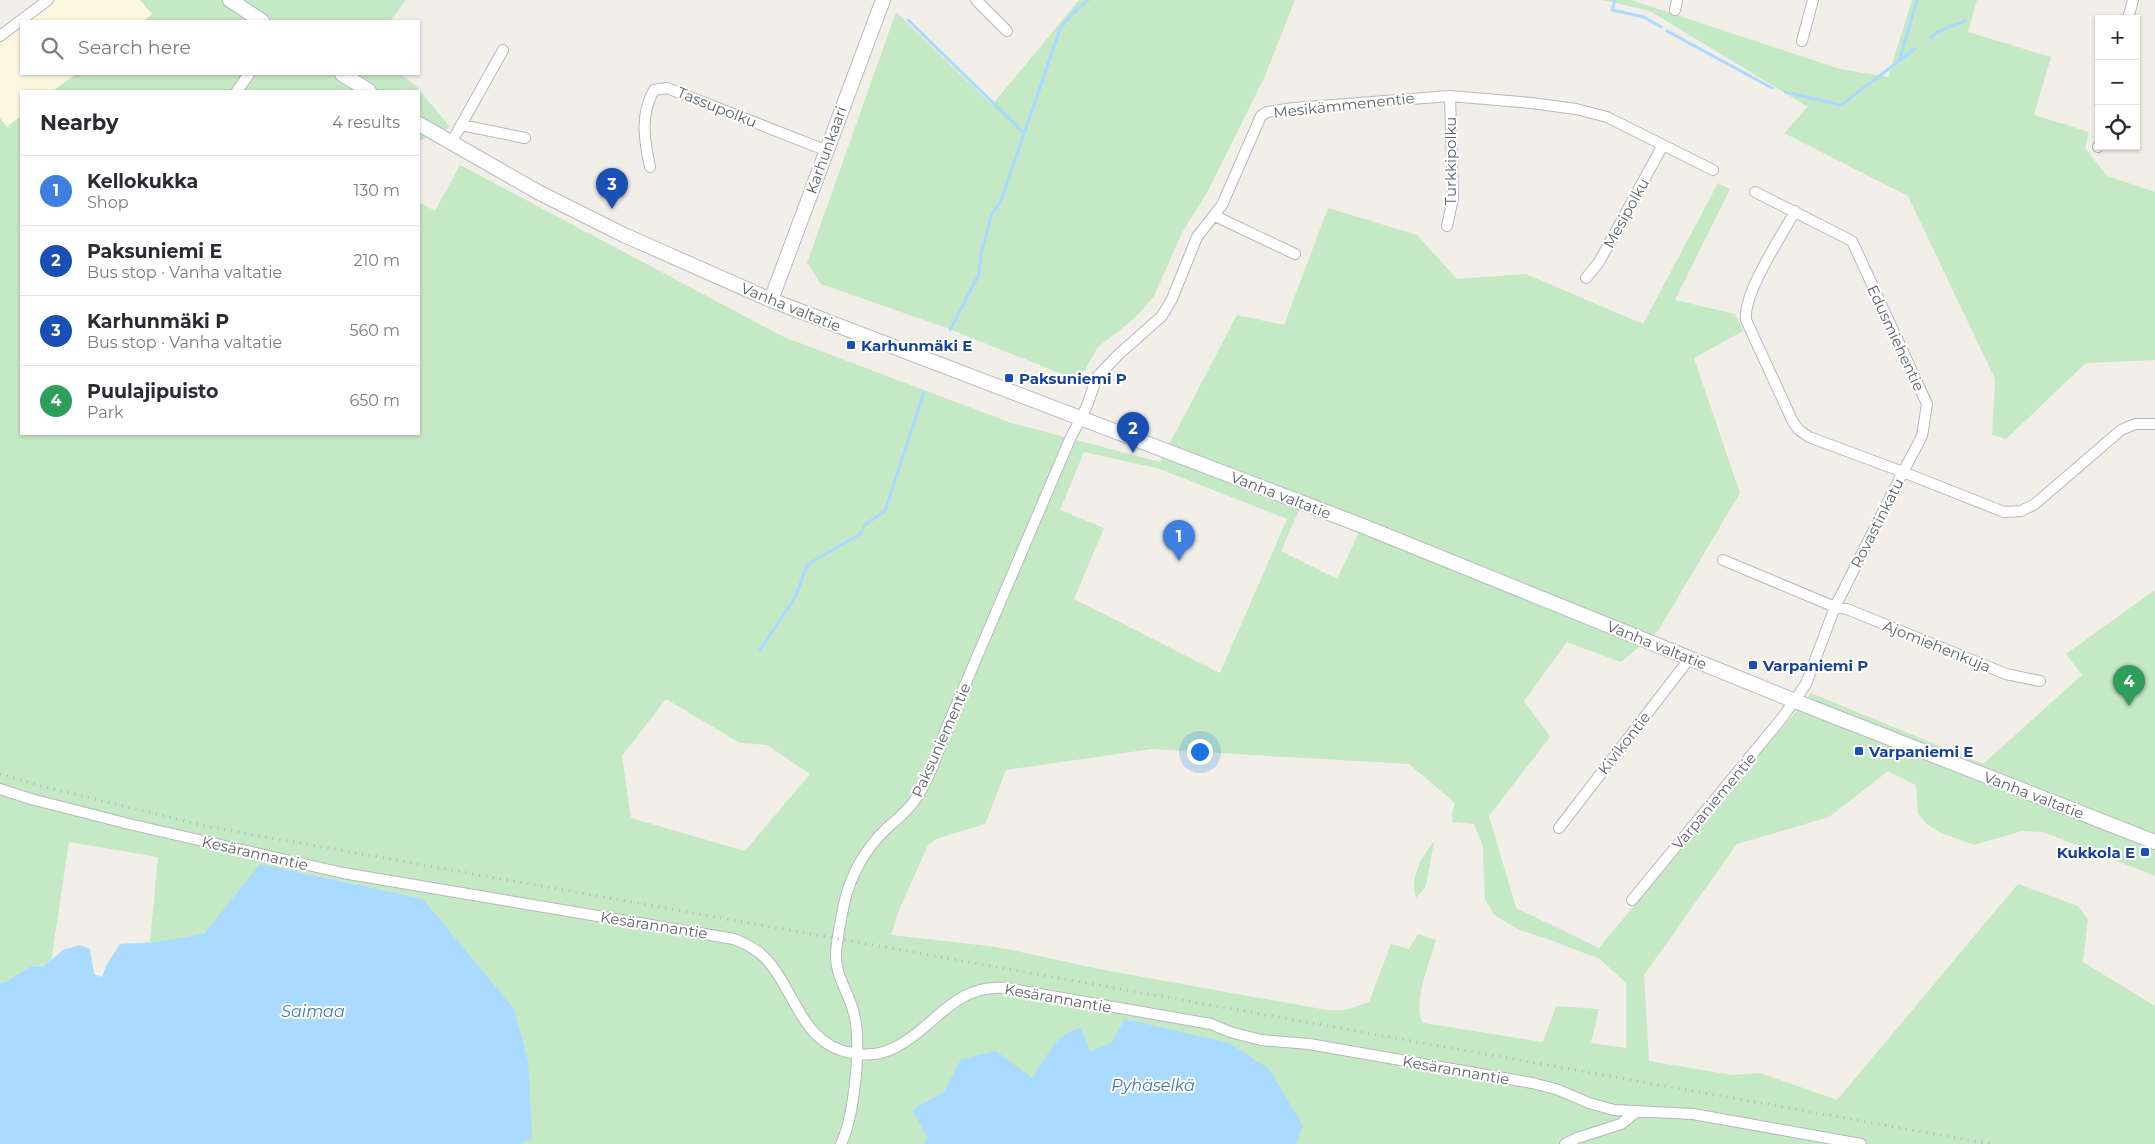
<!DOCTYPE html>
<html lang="en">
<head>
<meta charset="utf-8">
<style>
	:root { --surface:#fff; --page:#f7f7f7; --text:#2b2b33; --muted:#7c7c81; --line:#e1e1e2; --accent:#ea4335 }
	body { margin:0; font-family:Montserrat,sans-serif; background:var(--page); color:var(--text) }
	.controls { position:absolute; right:15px; top:15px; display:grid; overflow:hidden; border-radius:0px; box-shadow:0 1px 4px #0004 }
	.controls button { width:45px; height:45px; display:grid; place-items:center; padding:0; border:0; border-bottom:1px solid var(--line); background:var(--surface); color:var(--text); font:25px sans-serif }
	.you { position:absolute; left:1199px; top:751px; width:18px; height:18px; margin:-12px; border:4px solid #fff; border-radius:50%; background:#1a73e8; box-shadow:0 0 0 8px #1a73e833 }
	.badge { display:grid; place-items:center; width:32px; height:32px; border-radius:50%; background:var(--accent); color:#fff; font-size:16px; font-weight:700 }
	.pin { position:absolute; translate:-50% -41px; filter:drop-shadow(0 1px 2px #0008) }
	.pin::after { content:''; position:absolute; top:26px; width:18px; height:15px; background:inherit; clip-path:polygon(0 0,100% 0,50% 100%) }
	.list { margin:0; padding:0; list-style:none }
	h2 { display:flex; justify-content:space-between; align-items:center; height:65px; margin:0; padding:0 20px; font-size:21px }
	h2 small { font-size:16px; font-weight:400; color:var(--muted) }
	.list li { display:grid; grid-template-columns:32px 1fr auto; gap:15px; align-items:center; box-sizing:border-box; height:70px; padding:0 20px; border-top:1px solid var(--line) }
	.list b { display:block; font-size:19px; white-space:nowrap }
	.list p { margin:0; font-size:16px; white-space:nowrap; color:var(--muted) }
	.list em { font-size:16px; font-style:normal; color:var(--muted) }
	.icon { flex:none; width:28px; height:28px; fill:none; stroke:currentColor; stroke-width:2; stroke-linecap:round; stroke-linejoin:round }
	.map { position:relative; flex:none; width:2155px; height:1144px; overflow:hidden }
	.search { position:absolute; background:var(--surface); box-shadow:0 1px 4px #0004; left:20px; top:20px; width:400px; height:55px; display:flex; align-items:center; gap:12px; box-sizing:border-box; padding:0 18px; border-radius:0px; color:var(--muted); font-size:19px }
	.panel { position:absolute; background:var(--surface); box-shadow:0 1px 4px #0004; left:20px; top:90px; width:400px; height:345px; border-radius:0px }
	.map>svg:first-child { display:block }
</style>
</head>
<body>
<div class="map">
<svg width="2155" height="1144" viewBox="0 0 2155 1144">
	<rect width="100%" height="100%" fill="#f1efe8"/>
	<!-- commercial -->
	<path fill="#fef7e0" d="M55,0H140L153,14L144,21H27Z
		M21,26V74H76L53,91H21V116L7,127L0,118V42Z"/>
	<!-- green -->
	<path fill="#c5e8c5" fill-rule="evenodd" d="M140,0H406L390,21H144L152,14Z
		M1079,0H1295L1265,76L1209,189L1182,233L1154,296L1135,318L1098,347L1084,371L1072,378L947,328L821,284L807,263L896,12L992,105Z
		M1603,0H1631L1840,69L1888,77L1912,0H1977L1968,32L2051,57L2034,115L2089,132L2085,148L2107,176L2155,192V360L2086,363L2006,439L1992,435L1995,379L1908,196L1784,133L1808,107L1650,11Z
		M76,74H400L415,85L450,127L419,141V91H53Z
		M21,116V434H419V202L435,211L460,165L784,337L1011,423L1160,462L1237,315L1284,325L1328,208L1417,235L1457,279L1526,274L1643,324L1718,183L1730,189L1675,300L1735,314L1743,331L1694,358L1740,493L1658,631L1621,662L1567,642L1524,701L1550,737L1489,816L1516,908L1599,948L1811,693L1983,764L2082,675L2066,654L2155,590V876L2043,832L2022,831L1974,845L1941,833L1928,825L1918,814L1916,785L1888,771L1829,817L1737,844L1644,975L1649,1061L1732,1075L1760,1073L1837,1100L2018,884L2078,906L2088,919L2083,962L2155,1006V1144H291L106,966L120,944L150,942L158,857L69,842L51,962L43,967L31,966L5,982L0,983V118L7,127ZM1084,452L1160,469L1287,519L1220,673L1074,599L1104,528L1060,510ZM1302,503L1362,526L1337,579L1281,551ZM666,699L740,743L767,745L810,774L745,851L631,818L622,756ZM1152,749L1409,764L1455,803L1452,813L1453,822L1474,824L1483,847L1485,899L1494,915L1519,930L1550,940L1600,959L1626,983V1048L1591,1043L1599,1009L1556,1006L1543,1042L1423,1023C1412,1004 1430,961 1436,940L1418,934L1409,949L1391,944L1369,1002L1346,1010H1327L1104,970L997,947L891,935L899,910L928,845L936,839L985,824L1006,770Z
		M1434,841L1426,886L1416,898C1409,877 1422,857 1434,841Z"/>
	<!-- water -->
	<path fill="#aadaff" d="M260,864L423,899L514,1009L528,1061L532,1138L520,1144H0V983L5,982L31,966L43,967L63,950L80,945L90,949L94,974L102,977L106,966L120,944L150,943L204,934Z
		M1125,1019L1229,1043L1269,1069L1303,1126L1296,1144H924L928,1138L912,1110L944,1092L961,1059L996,1051L1032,1078C1045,1059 1057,1032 1081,1028L1090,1052L1111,1043Z"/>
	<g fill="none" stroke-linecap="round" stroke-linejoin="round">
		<!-- stream -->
		<path stroke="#aadaff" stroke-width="3" d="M1615,0L1612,10L1644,17L1661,27
			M908,20L1024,133
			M1667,31L1772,88
			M1930,38L1937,32L1965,21
			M1899,61L1917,0
			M1785,92L1841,105L1915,49
			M950,330L979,274L981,253L992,214L1001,201L1060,29L1072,14L1088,0
			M760,650L795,598L807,565L860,534L866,524L885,511L924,393"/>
		<defs>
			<path id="street" d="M976,0L1007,31
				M1675,10L1677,0
				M2128,19L2133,0
				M0,36L48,0
				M1802,41L1813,0
				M237,91L249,74
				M461,125L525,138
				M451,143L503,50
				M2098,147L2099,145
				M650,167C644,139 640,115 654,90L667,88L825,150
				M1755,192L1852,241L1927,404L1922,436L1903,472L1809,437L1799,430L1793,422L1746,320C1743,293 1781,237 1795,211
				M1215,216L1295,254
				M1447,226L1453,198L1450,96
				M1586,278L1599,262L1663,145
				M1723,560L1835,607L1847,609L2006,674L2040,681
				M0,789L31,799L129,824L343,873L734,939C744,943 755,948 763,956C796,988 799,1044 852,1053C867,1056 883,1054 896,1047C937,1026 953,984 1006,988L1211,1024L1230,1032L1261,1040L1309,1044L1532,1083L1556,1089L1589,1103L1614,1110L1693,1114L1861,1144
				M1559,828L1690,658
				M1632,900L1782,718L1806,684L1835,607L1903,472L2004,512L2021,511L2035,504L2121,430L2135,424H2155
				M841,1144C854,1117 862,1043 854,1014C850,994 836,978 836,957C836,940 841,921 844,904C850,876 865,849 886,829C896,820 907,812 915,800C930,778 938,752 947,727L1070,439L1086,408L1097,377L1118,355L1162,316L1172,299L1197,237L1222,205L1261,116L1267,112L1294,108L1450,96L1531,103L1576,109L1607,117L1713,170
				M1565,1144L1577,1138L1621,1124L1637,1111"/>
			<path id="secondary" d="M230,0L262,21
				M342,74L369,91
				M419,124L538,192L624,235L771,300L1363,526L1795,701L2155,842
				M771,300L883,0"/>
		</defs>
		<!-- street casing -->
		<use href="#street" stroke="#b5b8bc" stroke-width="12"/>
		<!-- secondary casing -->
		<use href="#secondary" stroke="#b6babf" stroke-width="16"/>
		<!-- street -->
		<use href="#street" stroke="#fff" stroke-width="10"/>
		<!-- secondary -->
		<use href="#secondary" stroke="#fff" stroke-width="14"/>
		<!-- rail -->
		<path stroke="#b6b7b8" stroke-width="3" stroke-dasharray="1 6" stroke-linecap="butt" d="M0,774L49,788L210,827L1991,1144"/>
	</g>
	<!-- markers -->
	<g fill="#1a4fb4" stroke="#fff" stroke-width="2">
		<rect x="846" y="340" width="10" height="10" rx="2.5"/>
		<rect x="1004" y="373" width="10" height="10" rx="2.5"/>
		<rect x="1748" y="660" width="10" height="10" rx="2.5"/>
		<rect x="1854" y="746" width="10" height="10" rx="2.5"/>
		<rect x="2140" y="847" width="10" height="10" rx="2.5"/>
	</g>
	<g text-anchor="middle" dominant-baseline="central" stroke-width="4" stroke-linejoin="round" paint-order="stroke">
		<!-- street labels -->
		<g font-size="15" fill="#5f6368" stroke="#fff">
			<text transform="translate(1344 105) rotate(-6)">Mesikämmenentie</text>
			<text transform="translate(717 107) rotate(22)">Tassupolku</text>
			<text transform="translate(826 150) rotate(-70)">Karhunkaari</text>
			<text transform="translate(1450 161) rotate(-90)">Turkkipolku</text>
			<text transform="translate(1626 213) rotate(-61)">Mesipolku</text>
			<text transform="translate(791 307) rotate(22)">Vanha valtatie</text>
			<text transform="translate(1896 338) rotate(65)">Edusmiehentie</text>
			<text transform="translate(1281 495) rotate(21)">Vanha valtatie</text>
			<text transform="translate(1877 523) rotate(-63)">Rovastinkatu</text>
			<text transform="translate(1657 645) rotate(22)">Vanha valtatie</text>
			<text transform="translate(1937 646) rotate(22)">Ajomiehenkuja</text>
			<text transform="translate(941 740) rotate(-66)">Paksuniementie</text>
			<text transform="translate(1624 743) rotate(-52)">Kivikontie</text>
			<text transform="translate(2034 795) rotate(21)">Vanha valtatie</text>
			<text transform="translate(1714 801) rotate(-50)">Varpaniementie</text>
			<text transform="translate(255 853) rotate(13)">Kesärannantie</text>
			<text transform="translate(654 925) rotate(9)">Kesärannantie</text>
			<text transform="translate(1058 998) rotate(10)">Kesärannantie</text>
			<text transform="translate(1456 1070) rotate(10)">Kesärannantie</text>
		</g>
		<!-- transit labels -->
		<g font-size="15" font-weight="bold" fill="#164399" stroke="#fff" text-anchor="start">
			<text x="861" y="345">Karhunmäki E</text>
			<text x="1019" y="378">Paksuniemi P</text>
			<text x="1763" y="665">Varpaniemi P</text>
			<text x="1869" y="751">Varpaniemi E</text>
			<text x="2135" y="852" text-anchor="end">Kukkola E</text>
		</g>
		<!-- water labels -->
		<g font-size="16" font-style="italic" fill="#4174aa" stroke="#fff">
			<text x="313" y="1011">Saimaa</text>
			<text x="1153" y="1085">Pyhäselkä</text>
		</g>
	</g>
</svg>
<div class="controls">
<button>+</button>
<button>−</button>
<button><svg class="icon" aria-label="locate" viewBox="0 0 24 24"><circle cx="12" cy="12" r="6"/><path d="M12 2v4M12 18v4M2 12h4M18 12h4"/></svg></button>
</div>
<div class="you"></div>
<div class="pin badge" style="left:1179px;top:561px;background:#3f7fe0">1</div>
<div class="pin badge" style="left:1133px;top:453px;background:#1a4fb4">2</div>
<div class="pin badge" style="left:612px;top:209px;background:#1a4fb4">3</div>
<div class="pin badge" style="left:2129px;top:706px;background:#2e9e5b">4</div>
<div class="search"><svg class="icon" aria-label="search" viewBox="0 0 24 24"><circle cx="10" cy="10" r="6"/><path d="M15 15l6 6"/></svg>Search here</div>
<section class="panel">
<h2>Nearby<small>4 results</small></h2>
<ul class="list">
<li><span class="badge" style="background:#3f7fe0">1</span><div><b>Kellokukka</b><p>Shop</p></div><em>130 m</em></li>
<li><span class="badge" style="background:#1a4fb4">2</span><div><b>Paksuniemi E</b><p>Bus stop · Vanha valtatie</p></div><em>210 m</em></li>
<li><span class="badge" style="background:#1a4fb4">3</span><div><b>Karhunmäki P</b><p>Bus stop · Vanha valtatie</p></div><em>560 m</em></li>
<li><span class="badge" style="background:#2e9e5b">4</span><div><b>Puulajipuisto</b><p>Park</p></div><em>650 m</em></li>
</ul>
</section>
</div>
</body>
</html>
